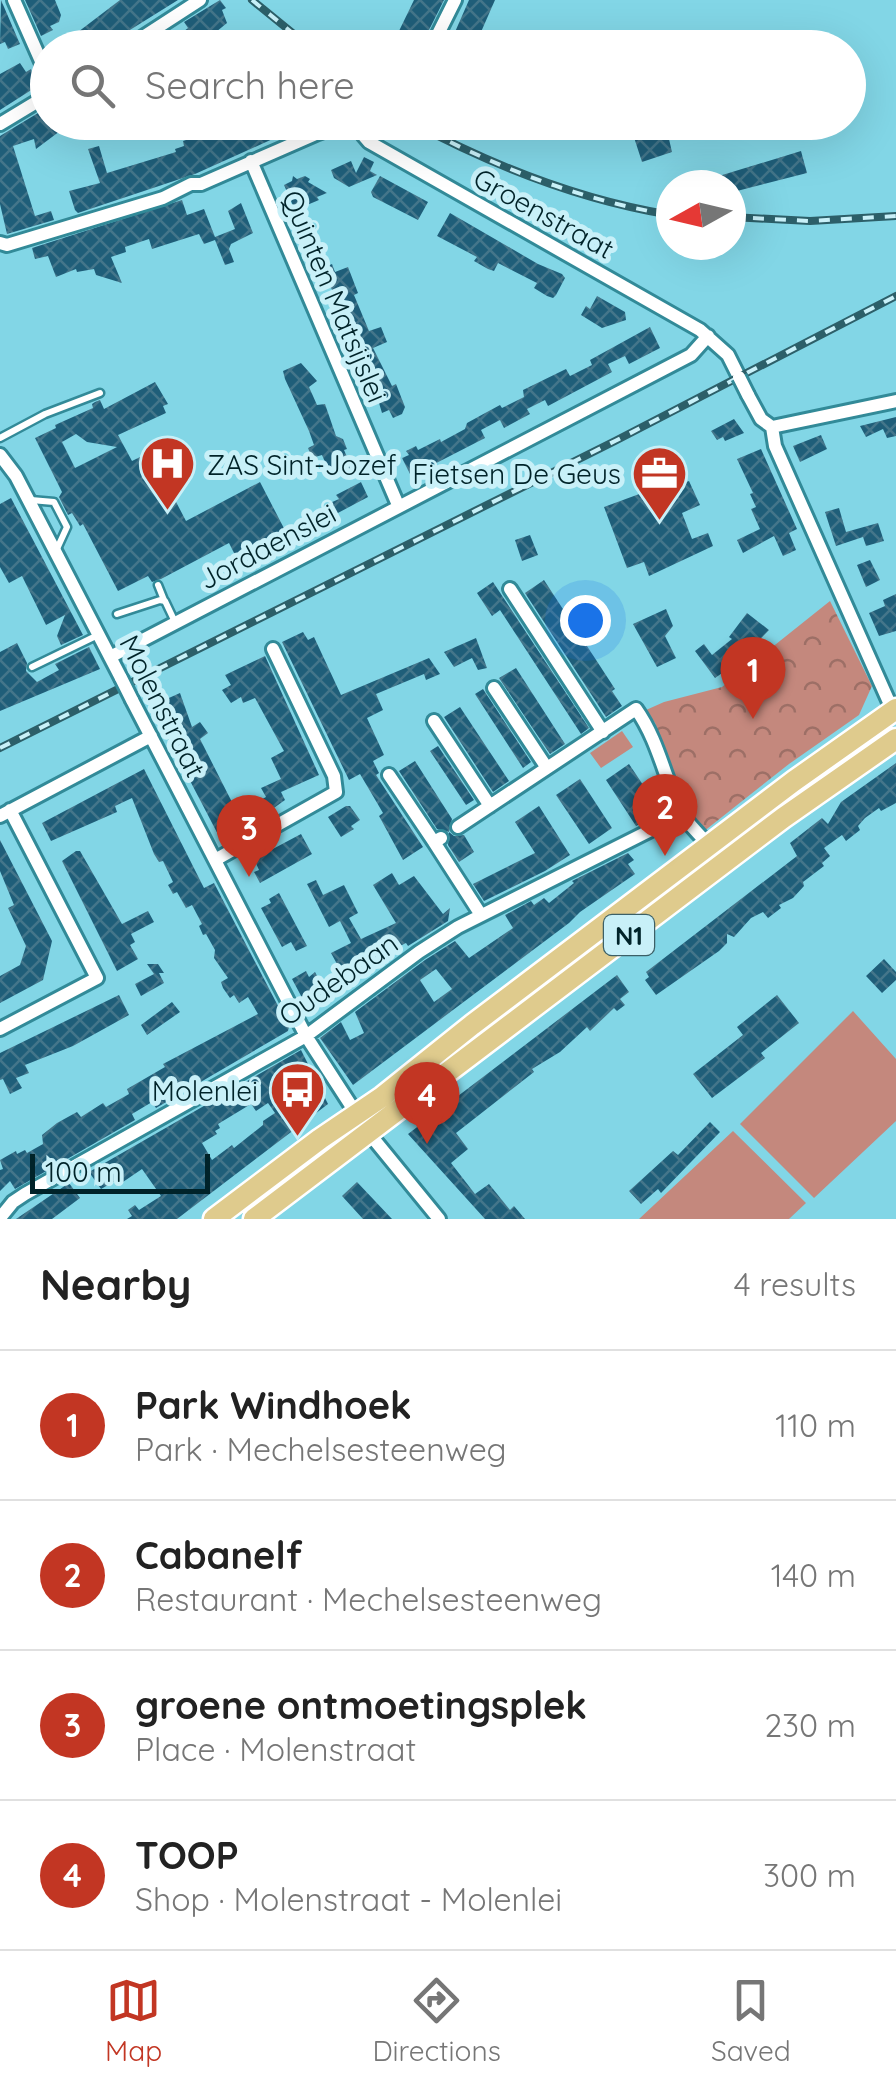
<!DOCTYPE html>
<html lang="en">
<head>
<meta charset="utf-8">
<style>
	:root { --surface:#fff; --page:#f2f2f2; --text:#222; --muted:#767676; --line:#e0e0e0; --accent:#c23623 }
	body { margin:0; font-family:Quicksand,sans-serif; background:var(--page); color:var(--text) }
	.compass { position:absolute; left:656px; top:170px; width:90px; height:90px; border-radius:50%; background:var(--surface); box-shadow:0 10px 40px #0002; rotate:262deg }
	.scale { position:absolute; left:30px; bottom:25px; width:180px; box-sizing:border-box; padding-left:10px; border:5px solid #002329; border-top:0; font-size:28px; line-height:35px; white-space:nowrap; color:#002329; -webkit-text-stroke:8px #c8f0f8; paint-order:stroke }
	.you { position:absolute; left:585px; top:620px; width:35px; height:35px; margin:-25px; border:8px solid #fff; border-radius:50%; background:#1a73e8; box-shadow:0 0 0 15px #1a73e833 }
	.badge { display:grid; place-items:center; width:65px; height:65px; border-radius:50%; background:var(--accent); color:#fff; font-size:32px; font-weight:700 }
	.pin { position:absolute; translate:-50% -82px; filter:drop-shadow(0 2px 5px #0008) }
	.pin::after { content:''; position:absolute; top:52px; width:35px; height:30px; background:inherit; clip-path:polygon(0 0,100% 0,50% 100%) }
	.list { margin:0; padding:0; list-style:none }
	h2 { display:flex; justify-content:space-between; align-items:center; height:130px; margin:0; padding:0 40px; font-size:42px }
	h2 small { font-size:32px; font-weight:400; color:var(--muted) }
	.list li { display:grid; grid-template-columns:65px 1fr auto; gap:30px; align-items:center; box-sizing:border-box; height:150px; padding:0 40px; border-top:2px solid var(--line) }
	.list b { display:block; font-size:38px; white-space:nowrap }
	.list p { margin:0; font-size:32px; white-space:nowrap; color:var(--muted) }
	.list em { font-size:32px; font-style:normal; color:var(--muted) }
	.icon { flex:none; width:55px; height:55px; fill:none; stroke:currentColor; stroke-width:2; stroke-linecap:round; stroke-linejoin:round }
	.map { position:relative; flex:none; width:896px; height:1219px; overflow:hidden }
	.search { position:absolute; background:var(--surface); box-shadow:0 10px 40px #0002; left:30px; right:30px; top:30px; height:110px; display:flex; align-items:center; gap:25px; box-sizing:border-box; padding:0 35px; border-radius:55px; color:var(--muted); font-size:38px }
	.sheet { height:730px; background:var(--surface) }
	nav { display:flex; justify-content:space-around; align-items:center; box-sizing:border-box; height:140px; border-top:2px solid var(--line); background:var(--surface); font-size:28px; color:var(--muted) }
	nav a { display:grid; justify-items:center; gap:5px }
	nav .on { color:var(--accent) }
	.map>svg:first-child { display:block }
</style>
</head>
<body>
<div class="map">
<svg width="896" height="1219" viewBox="0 0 896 1219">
	<defs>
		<pattern id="park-crowns" width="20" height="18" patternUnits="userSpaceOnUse" patternTransform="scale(2.5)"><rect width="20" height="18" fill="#c4887d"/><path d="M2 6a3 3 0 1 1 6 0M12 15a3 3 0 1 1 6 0" fill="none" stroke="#9d6f66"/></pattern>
		<pattern id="building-cross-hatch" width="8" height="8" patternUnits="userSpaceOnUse" patternTransform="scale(2.5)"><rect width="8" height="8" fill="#1f5e79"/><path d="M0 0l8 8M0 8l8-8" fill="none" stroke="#44768a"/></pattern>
	</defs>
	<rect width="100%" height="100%" fill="#82d6e6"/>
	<!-- grass -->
	<path fill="#c4887d" d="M622,731L633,747L601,768L590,753Z
		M853,1011L896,1059V1121L814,1198L740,1124Z
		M733,1131L806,1203L789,1219H639Z"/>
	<!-- park -->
	<path fill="url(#park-crowns)" d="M830,601L872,686L859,715L789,764L703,832L684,805L655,723L646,710L664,702L722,687Z"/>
	<!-- building -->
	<path fill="url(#building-cross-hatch)" fill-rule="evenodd" d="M1,0L20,44L8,49L5,42L0,44Z
		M25,0H55L61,15L59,22L50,26L53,30L41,36Z
		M120,0H178L101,48H57Z
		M220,0L226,8L222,10L227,23L211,36L214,40L202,48H172L187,38L183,32L188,28L184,22Z
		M414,0H444L423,42L399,31Z
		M469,0H495L474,48H448Z
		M20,63L26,72L31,69L36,87L0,110V74Z
		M48,107V122H72L36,149L34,139L13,146L35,216L51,211L54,220L7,234L0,204V136Z
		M226,122H277L280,130L275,132L277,137L195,174L78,213L75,210L69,191L100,183L88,149L99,146L107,173L176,152L175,149L184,146L183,141L216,130L215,127Z
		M629,122H665L672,152L642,162Z
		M801,151L807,173L737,191L736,186L722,185L719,176Z
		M364,157L374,162L370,171L377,175L349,187L334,178L331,170L351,161L356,173Z
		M293,176L297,179L305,176L310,179L308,182L327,193L317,197L319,200L295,210L284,185L292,181Z
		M380,176L428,202L418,220L373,197L371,192Z
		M182,200L187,215L204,209L215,237L235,229L228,211L241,203L253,233L231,244L229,249L234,262L225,265L215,240L204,244L199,234L152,249L149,239L125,247L126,252L111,257L122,283L96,275L94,269L77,272L76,269L56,277L48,256L35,259L32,248Z
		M450,213L538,264L562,274L565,278L556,295L553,298L547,296L534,288L537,283L498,263L494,271L488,269L474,261L477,257L437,236Z
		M332,264L335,272L348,267L358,293L354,295L369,331L381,327L387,342L373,348L392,386L396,384L405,407L402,414L393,418L389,410L382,413L373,383L370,385L351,339L356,335L321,269Z
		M597,296L625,312L626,320L602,328L581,315L586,306L590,309Z
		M650,327L660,348L629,364L625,356L608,364L612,372L548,406L545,400L527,409L530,414L504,428L500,420L481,430L485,438L411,476L402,458L409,455L406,451L416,446L418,450L440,439L441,442L465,429L467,423L487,412L500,405L502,408L524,397L523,390L566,369L570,376L592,365L590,360Z
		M301,363L317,381L309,387L317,405L325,404L336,436L343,439L347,449L344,450L352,468L331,476L322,455L312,458L308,448L314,445L309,431L285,379L283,371Z
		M155,382L168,404L163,406L166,413L118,435L132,461L150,452L186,521L260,482L288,536L238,561L229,543L161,579L152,582L148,576L118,591L83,524L80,526L72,513L68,515L59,497L62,492L35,438L56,428L55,425L93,408L92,404L95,402L100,400L104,409ZM76,434L87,442L117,447L75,468L62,442Z
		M896,417V436L887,438L883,429L866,437L860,426Z
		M734,419L744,433L725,441L723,437L717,440L711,431Z
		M821,435L827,449L800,462L793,446Z
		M761,449L797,529L789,533L796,550L783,556L774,536L743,553L737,540L760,529L751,509L756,507L750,494L753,493L737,459Z
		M689,481L700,505L682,513L692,539L708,533L713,546L649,576L644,562L627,568L604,507L661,486L663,491Z
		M361,482L368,497L336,514L330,503L339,499L336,495Z
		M11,498L83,635L61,645L57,636L65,615L46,625L22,576L9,583L0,567V504Z
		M839,508L846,532L878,523L884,541L866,546L863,537L836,546L825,512Z
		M530,535L538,555L522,561L515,540Z
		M870,560L880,580L866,587L857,565Z
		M544,580L615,689L612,691L622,706L606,717L525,593Z
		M493,582L589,728L581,734L500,610L492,616L477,593Z
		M896,594V631L879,636L869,613L885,606L883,600Z
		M666,609L673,626L665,636L676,658L657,667L633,624Z
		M747,613L769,630L740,660V667L728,669L715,678L695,651L704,644L712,655L732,639L729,637Z
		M303,632L308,640L314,637L341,695L429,658L440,674L426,680L424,674L376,694L383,710L367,718L384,755L373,761L379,773L376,775L423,847L403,860L379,816L383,813L360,774L349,780L282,642Z
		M476,638L487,668L478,670L472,658L454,667L444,652Z
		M17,643L27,663L26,671L37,682L59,670L55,664L89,647L100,669L0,711V652Z
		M265,656L319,775L281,792L285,800L271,810L275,815L223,844L151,706L180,693L192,727L200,722L208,733L200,739L237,812L266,797L261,788L281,779L271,758L284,751L255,698L243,703L241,697L231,703L222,690L231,685L225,675Z
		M516,668L565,744L550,754L499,678Z
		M483,689L531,762L523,768L475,694Z
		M460,707L509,781L493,792L444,717Z
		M438,746L474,800L466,805L430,751Z
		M415,761L452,819L449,832L454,836L464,835L474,852L459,862L448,845L449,832L437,829L399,771Z
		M896,763V803L881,811L879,808L865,818L858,826L860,830L846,841L842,835L824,848L830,856L822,863L824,866L803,882L804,886L793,898L779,905L781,908L768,918L763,912L751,918L734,937L727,934V943L719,951L656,995L645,980L649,977L646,972L797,856L790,843L822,818L828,824L841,802Z
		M629,764L662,813L636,826L606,780Z
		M144,769L204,888L214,883L289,1027L288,1031L156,1108L152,1102L132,1114L135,1120L15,1189L10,1181L0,1191V1170L3,1169L0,1160L16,1151L17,1154L25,1150L27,1153L43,1144L42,1135L57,1123L77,1112L81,1117L103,1103L106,1107L129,1094L127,1089L165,1067L163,1064L258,1014L248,997L239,1003L234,995L230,998L223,988L221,982L228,978L214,958L215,950L206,934L203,935L199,926L202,924L192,905L186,908L177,892L173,894L168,885L173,882L163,861L159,862L154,854L132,798L115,806L117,812L51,841L42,823Z
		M580,779L612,828L589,844L556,795Z
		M346,806H350L360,820L351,826L354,829L341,837L328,817Z
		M539,806L570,855L545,871L484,901L473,884L535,853L515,822Z
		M301,834L312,854L260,883L254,872L259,870L254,859Z
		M0,840L52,941L43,980L0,1003V976L20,965L26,946L8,908L14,905L0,871Z
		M76,851H80L122,924L148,911L154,922L131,934L135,942L130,945L138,959L117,971L62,861Z
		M628,853L634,860L628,864L635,874L580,912L569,923L353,1085L320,1038L341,1022L350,1040L364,1033L355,1012L425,960L455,941L469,958L513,928L505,915L531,901L534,905L544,898L549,903L574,883L572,881ZM436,969L452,989L434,1002L420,980Z
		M392,873L399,885L414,876L443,914L450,908L448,921L408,946L406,943L343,975L331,953L351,943L340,921L329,927L307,884L316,880L323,895L344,885L358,913L349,918L361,939L396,923L373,885Z
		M279,893L307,946L296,951L291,942L282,947L261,908L271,903L269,899Z
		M884,959L896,972V980L882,993L866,976Z
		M147,964H158L164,973H159L164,983L141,996L135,984L154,974Z
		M306,971L309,977L315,972L330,1001L319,1007L316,1002L307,1007L292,979Z
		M617,975L629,992L620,999L625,1005L617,1011L614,1008L590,1031L587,1027L560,1052L532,1069L534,1072L456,1133L468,1149L451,1163L475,1194L489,1184L510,1210L514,1206L525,1219H485L408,1134Z
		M119,995L129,1015L73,1046L25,1065L29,1073L16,1078L22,1088L10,1094L3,1079L0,1080V1053Z
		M777,995L799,1023L761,1053L765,1058L712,1098L693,1074L743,1035L737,1027Z
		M172,1002L180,1012L147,1035L141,1025Z
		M301,1050L328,1104L177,1219H127L132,1216L128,1210L135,1205L139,1210L161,1196L142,1169L120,1184L117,1180L101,1189L89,1172ZM268,1103L275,1113L263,1121V1125L234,1148L232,1145L212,1160L202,1143L217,1134L215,1131L220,1128L218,1124L251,1104L256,1111Z
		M710,1122L720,1132L661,1193L658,1189L641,1204L629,1191L673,1151L678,1155Z
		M357,1182L392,1219H363L342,1196Z
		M69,1183L80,1198L52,1219H16Z"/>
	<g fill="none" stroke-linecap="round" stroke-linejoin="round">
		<defs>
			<path id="service" d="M0,438L45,414L100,393
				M31,500L54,502L67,527L56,551
				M158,585L164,600
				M117,614L160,600L165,601L175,622
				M32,667L98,635"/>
			<path id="minor" d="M14,0L48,77
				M126,48L200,0
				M431,48L455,0
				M364,122L363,135L369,142L700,330L728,355L739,377
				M0,124L48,95
				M251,161L398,505
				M0,243L7,245L163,198L191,184H201L318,133L334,127L364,125
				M748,395L761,419L772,427L775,446L893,711
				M772,427L896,401
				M0,455L16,476L121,678
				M510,589L603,732
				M110,657L691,355L708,336
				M494,688L547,768
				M132,700L306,1036L368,1132L439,1219
				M434,721L490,806
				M389,775L434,842
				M0,816L151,736
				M458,827L636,709C658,740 664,776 680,810C686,823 700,834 709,846
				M441,838L434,842L481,915
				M215,860L336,792L334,776L273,649
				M0,1029L97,978L10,810
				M0,1218L13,1202L25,1194L306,1036L419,952L458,927L653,829L686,820"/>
			<path id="primary" d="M214,1219L320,1139L382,1097L472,1025L794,781L896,709
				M254,1219L783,818L896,739"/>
		</defs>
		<!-- service casing -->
		<use href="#service" stroke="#328a98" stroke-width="11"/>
		<!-- minor casing -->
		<use href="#minor" stroke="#328a98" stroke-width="18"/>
		<!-- primary casing -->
		<use href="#primary" stroke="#fff" stroke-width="25"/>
		<!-- service -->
		<use href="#service" stroke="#fff" stroke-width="6"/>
		<!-- minor -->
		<use href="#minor" stroke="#fff" stroke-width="12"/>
		<!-- primary -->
		<use href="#primary" stroke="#dfcb8d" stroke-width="20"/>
		<defs>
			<path id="rail" d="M252,0L311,48
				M411,122C493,166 579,200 671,215
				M731,217L810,221L896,216
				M0,748L615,441L896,296"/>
		</defs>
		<!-- rail casing -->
		<use href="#rail" stroke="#2c5f69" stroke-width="8"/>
		<!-- rail -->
		<use href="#rail" stroke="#c8f0f8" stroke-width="4" stroke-dasharray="11" stroke-linecap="butt"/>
		<defs>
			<path id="minor-bridge" d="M739,377L748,395
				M121,678L132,700"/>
		</defs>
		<!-- minor-bridge casing -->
		<use href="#minor-bridge" stroke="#328a98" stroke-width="18" stroke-linecap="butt"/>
		<!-- minor-bridge -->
		<use href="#minor-bridge" stroke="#fff" stroke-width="12"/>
	</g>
	<!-- icons -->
	<defs>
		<symbol id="hospital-pin" viewBox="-11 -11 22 30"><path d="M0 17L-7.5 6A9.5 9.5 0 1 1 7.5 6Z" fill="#c23623" stroke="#c8f0f8"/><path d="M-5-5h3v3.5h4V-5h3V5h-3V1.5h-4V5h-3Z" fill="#fff"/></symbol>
		<symbol id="office-pin" viewBox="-11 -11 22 30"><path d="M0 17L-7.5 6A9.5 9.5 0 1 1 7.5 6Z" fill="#c23623" stroke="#c8f0f8"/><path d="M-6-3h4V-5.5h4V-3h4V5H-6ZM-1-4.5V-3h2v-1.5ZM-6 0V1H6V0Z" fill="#fff"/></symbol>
		<symbol id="bus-pin" viewBox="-11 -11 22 30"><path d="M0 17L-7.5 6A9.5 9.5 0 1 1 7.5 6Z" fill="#c23623" stroke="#c8f0f8"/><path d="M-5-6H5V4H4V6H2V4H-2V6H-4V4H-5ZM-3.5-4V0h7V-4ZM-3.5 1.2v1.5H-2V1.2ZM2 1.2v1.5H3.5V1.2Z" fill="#fff"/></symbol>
	</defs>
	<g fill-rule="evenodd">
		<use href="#hospital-pin" x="136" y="432" width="63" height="86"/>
		<use href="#office-pin" x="628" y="442" width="63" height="86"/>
		<use href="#bus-pin" x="266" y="1058" width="63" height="86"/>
	</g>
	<g text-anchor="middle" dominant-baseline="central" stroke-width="10" stroke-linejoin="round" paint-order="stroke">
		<!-- shield labels -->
		<rect fill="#c8f0f8" stroke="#3c6067" stroke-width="2.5" x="604" y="915" width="50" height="40" rx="8"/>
		<g font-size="25" font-weight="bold" fill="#002329">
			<text x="629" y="935">N1</text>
		</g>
		<!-- street labels -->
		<g font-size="28" fill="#002329" stroke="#c8f0f8">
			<text transform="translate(544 213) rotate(29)">Groenstraat</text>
			<text transform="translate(335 296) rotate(67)">Quinten Matsijslei</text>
			<text transform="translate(267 546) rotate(-28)">Jordaenslei</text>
			<text transform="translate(163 706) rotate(63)">Molenstraat</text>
			<text transform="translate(338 979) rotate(-35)">Oudebaan</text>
		</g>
		<!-- poi labels -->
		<g font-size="28" fill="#002329" stroke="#c8f0f8" text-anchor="end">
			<text x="207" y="464" text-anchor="start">ZAS Sint-Jozef</text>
			<text x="621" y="473">Fietsen De Geus</text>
			<text x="258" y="1090">Molenlei</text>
		</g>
	</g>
</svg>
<svg class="compass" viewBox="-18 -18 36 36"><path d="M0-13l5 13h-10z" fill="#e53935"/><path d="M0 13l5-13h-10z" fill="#767676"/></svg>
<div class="scale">100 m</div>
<div class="you"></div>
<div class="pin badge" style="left:753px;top:719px">1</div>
<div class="pin badge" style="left:665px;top:856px">2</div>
<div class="pin badge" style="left:249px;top:877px">3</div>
<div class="pin badge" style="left:427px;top:1144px">4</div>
<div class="search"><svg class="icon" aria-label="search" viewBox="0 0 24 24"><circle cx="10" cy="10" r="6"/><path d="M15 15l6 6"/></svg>Search here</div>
</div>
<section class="sheet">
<h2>Nearby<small>4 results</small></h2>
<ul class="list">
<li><span class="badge">1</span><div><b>Park Windhoek</b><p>Park · Mechelsesteenweg</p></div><em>110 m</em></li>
<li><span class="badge">2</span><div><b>Cabanelf</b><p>Restaurant · Mechelsesteenweg</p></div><em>140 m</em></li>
<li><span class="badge">3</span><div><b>groene ontmoetingsplek</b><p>Place · Molenstraat</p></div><em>230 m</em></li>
<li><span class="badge">4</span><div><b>TOOP</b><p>Shop · Molenstraat - Molenlei</p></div><em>300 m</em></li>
</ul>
</section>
<nav>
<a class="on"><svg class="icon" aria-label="map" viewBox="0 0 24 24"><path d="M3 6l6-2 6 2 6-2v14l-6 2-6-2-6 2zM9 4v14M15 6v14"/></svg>Map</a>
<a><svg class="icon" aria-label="directions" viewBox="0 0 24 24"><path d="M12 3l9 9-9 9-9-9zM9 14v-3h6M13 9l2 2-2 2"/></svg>Directions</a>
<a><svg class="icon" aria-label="saved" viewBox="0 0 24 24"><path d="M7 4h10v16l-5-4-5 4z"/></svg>Saved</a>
</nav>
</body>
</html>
